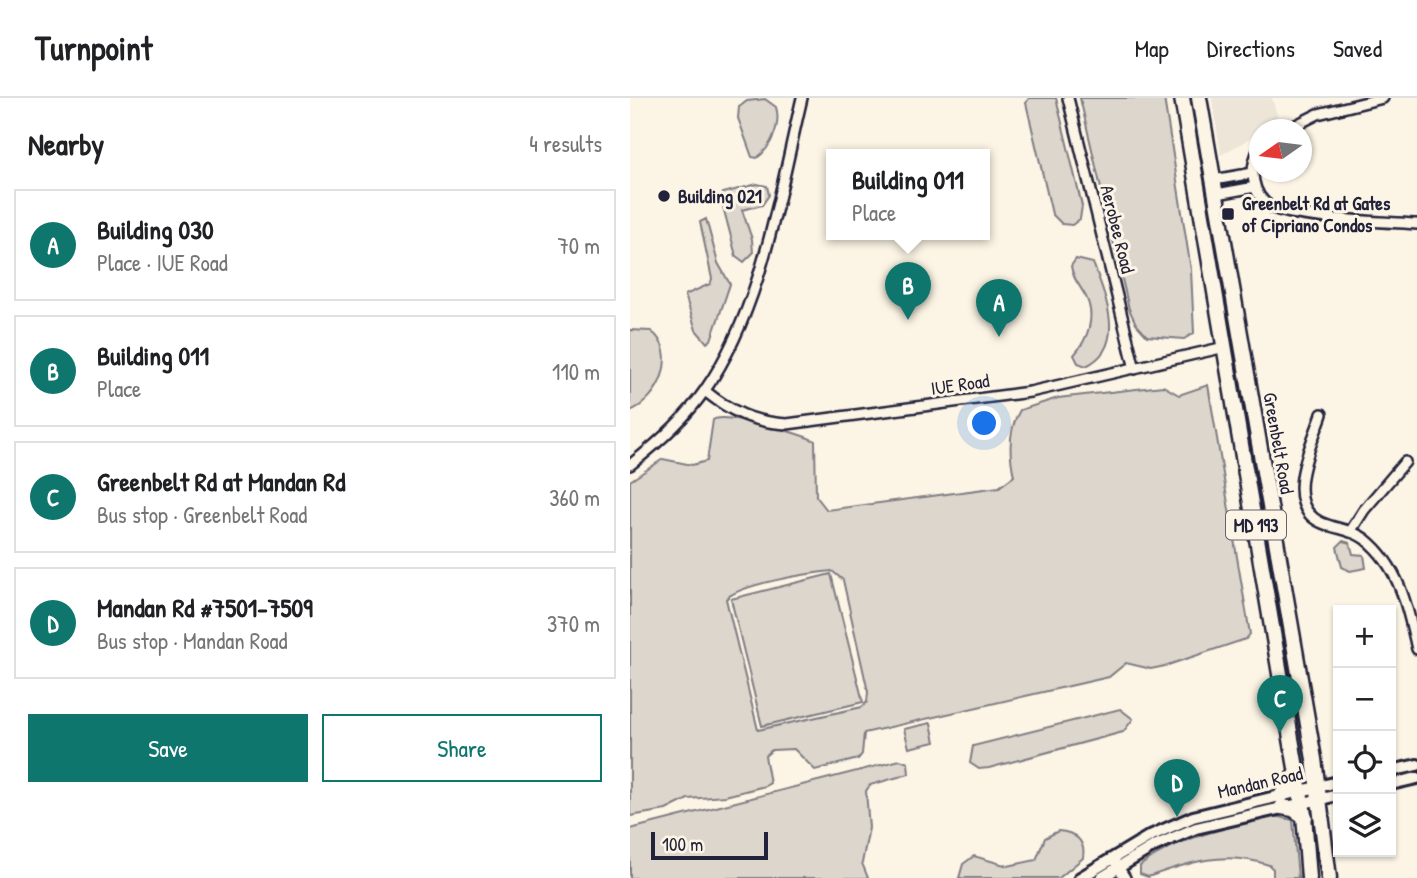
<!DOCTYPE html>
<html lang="en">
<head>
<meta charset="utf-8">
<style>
	:root { --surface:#fff; --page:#f2f2f2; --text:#202124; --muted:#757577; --line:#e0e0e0; --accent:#0f766e }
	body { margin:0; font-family:"Patrick Hand",sans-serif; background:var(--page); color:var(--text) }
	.controls { position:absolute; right:21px; bottom:21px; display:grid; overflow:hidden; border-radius:0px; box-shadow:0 2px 5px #0004 }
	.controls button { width:63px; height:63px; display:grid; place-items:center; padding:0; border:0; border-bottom:2px solid var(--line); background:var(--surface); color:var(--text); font:35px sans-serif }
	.compass { position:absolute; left:619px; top:21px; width:63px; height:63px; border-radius:50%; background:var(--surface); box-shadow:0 2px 5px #0004; rotate:256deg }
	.scale { position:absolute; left:21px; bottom:18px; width:117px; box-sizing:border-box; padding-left:7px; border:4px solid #22223b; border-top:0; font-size:19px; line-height:24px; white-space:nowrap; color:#22223b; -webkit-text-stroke:5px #fcf5e5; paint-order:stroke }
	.you { position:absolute; left:355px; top:326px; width:24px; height:24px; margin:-18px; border:5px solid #fff; border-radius:50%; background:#1a73e8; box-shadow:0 0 0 10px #1a73e833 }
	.badge { display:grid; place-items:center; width:46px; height:46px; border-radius:50%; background:var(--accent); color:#fff; font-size:23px; font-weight:700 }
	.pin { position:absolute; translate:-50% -58px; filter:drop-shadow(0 2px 4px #0008) }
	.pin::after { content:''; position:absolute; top:37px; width:24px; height:21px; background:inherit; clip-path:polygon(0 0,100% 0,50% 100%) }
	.popup { position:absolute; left:196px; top:51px; width:164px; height:91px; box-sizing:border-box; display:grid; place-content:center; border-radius:0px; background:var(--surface); filter:drop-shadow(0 2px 5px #0005); font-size:23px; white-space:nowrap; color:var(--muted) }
	.popup b { font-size:26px; color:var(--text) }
	.popup::after { content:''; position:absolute; left:50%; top:100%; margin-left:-14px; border:14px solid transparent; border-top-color:var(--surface) }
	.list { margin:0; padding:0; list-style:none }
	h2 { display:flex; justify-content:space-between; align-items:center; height:91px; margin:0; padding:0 28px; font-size:30px }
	h2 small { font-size:23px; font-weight:400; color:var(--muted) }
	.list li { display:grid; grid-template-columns:46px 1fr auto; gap:21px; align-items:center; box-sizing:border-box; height:112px; margin:0 14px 14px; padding:0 14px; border:2px solid var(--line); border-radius:0px }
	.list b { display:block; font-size:26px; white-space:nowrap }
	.list p { margin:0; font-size:23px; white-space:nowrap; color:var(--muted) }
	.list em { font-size:23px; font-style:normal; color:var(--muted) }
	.actions { display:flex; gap:14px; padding:21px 28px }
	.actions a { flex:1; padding:16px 0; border:2px solid var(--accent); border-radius:0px; text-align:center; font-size:24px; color:var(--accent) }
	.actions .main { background:var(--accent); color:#fff }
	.icon { flex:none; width:38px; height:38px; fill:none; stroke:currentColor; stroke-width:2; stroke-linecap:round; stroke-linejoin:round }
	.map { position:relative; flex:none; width:787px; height:780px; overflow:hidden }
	header { display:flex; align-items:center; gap:42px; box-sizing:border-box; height:98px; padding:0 35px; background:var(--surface); border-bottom:2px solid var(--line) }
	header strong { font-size:33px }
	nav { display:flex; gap:38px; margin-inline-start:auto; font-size:24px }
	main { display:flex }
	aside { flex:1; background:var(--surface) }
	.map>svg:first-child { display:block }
</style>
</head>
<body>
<header>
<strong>Turnpoint</strong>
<nav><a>Map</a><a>Directions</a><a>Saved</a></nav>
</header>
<main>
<aside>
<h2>Nearby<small>4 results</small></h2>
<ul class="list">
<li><span class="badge">A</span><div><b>Building 030</b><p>Place · IUE Road</p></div><em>70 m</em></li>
<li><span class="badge">B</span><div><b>Building 011</b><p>Place</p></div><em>110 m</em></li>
<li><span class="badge">C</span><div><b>Greenbelt Rd at Mandan Rd</b><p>Bus stop · Greenbelt Road</p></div><em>360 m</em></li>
<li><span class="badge">D</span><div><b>Mandan Rd #7501-7509</b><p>Bus stop · Mandan Road</p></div><em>370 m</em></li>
</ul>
<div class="actions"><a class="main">Save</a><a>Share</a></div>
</aside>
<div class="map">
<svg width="787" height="780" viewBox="0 0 787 780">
	<rect width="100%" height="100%" fill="#fcf5e5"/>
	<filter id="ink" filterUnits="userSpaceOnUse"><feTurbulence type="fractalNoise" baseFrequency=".0143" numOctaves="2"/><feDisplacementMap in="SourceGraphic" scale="14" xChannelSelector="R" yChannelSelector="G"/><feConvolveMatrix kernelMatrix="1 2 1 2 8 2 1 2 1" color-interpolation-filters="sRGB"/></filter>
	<g filter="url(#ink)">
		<!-- built -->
		<path fill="#ece5d8" d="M582,0H642L649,24L629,32V35L591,57Z"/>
		<!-- green -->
		<path fill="#dcd6cc" stroke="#7f7c84" stroke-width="2" fill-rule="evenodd" d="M399,0H426L452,108L450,121L442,127L432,126L422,116L396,5Z
			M450,0H534L561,172L564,235L554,241L517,238L506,226L499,211Z
			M135,1L146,9C151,26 142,49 127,60L122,59L108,20L109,9L117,3Z
			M127,86L137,88L139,97L132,107L112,112L122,141L123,155L114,164L106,158L91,101L93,95Z
			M76,121L88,165L100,186L81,242L77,245L66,232L55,197L80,186L82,181L70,124Z
			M446,161L463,165C476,199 497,249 456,268L448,265L444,257C458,241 466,219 456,199C450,187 443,182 441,168Z
			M0,232L21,233C50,255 29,302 0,313Z
			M578,287L620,536L616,541L535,568L521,571L496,565L479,579L234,635L232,656L228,661L185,672L164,651L142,652L135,658L140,685L135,688L95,698L58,701L36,712L0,718V383L33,361L62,367L77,363L83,322C94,314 171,335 185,343L186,398L197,412L369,389L384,378C379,356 378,332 390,312L428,300L524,289L533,288L549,297ZM202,473L213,482L238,594L237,604L232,609L128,632L96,501C110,486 180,475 202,473Z
			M713,443L720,445L723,456L734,457L736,470L720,473L712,469L707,449Z
			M201,476L233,604L132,628L101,501Z
			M490,611L503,621L493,634L359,670L349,671L340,665L343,648Z
			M301,625L305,644L279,650L274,631Z
			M270,662L278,665L279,676L240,687L236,693L239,730L232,765L238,780H0V731Z
			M644,718L663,722L668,780H643V771L639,767C596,752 559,764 518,779L510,776V768C546,739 600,729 644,718Z
			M428,733C445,734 456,743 453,760L429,780H329L333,766L344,758L378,768L406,762L415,740Z"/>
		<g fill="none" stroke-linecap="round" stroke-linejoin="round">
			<defs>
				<path id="minor" d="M438,0L505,271
					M656,32L688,16L753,0
					M629,51C619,70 621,97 641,109C662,121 758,124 787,126
					M584,82L623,75
					M587,96L625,89
					M75,293C101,314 123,324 157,326L400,294L595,249
					M692,316C683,344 651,405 690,424C704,431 722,431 735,441C769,468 778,510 787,551
					M0,367C27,346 55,321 75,292C132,211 149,96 172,0
					M720,434L734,412L775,364
					M485,764L495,780"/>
				<path id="tertiary" d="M761,673L787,667
					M761,686L787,680
					M450,780L520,738L563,719L708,684
					M471,780L524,748L566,730L708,697"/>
				<path id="primary" d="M552,0L674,717L679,780
					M569,0L684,661L699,780
					M651,698L667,674
					M652,709L663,711L675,719"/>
			</defs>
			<!-- minor casing -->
			<use href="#minor" stroke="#22223b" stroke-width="14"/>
			<!-- tertiary casing -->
			<use href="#tertiary" stroke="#22223b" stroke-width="16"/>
			<!-- primary casing -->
			<use href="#primary" stroke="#22223b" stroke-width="19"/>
			<!-- minor -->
			<use href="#minor" stroke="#fcf5e5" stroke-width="9"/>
			<!-- tertiary -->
			<use href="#tertiary" stroke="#fcf5e5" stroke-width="10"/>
			<!-- primary -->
			<use href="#primary" stroke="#fcf5e5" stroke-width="14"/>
		</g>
	</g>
	<!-- markers -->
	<g fill="#22223b" stroke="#fcf5e5" stroke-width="2.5">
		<circle cx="34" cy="98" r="7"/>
		<rect x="591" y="109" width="14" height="14" rx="3.5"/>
	</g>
	<g text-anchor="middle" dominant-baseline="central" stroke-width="6" stroke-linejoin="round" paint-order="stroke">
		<!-- shield labels -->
		<rect fill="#fcf5e5" stroke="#63616e" stroke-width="2" x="596" y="412.5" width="60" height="29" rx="5"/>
		<g font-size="18" font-weight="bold" fill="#22223b">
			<text x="626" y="427">MD 193</text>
		</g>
		<!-- poi labels -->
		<g font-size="19" font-weight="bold" fill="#22223b" stroke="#fcf5e5" text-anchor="start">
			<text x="48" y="98">Building 021</text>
			<text x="612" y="105">Greenbelt Rd at Gates<tspan x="612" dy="22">of Cipriano Condos</tspan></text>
		</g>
		<!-- street labels -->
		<g font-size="19" fill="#22223b" stroke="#fcf5e5">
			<text transform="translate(488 131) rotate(76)">Aerobee Road</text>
			<text transform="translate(330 286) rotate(-8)">IUE Road</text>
			<text transform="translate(649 345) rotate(80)">Greenbelt Road</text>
			<text transform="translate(630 684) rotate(-13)">Mandan Road</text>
		</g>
	</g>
</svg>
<div class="controls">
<button>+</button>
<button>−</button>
<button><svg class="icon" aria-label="locate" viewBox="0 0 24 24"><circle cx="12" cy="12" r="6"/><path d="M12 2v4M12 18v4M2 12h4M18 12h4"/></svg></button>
<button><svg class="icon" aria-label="layers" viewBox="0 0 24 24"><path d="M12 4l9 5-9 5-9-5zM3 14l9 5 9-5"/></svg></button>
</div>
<svg class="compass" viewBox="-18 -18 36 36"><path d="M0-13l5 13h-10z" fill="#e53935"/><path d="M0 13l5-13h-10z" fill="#757577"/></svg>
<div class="scale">100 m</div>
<div class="you"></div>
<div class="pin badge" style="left:369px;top:239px">A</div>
<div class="pin badge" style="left:278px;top:222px">B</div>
<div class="popup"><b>Building 011</b>Place</div>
<div class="pin badge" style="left:650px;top:635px">C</div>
<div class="pin badge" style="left:547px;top:719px">D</div>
</div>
</main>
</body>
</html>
